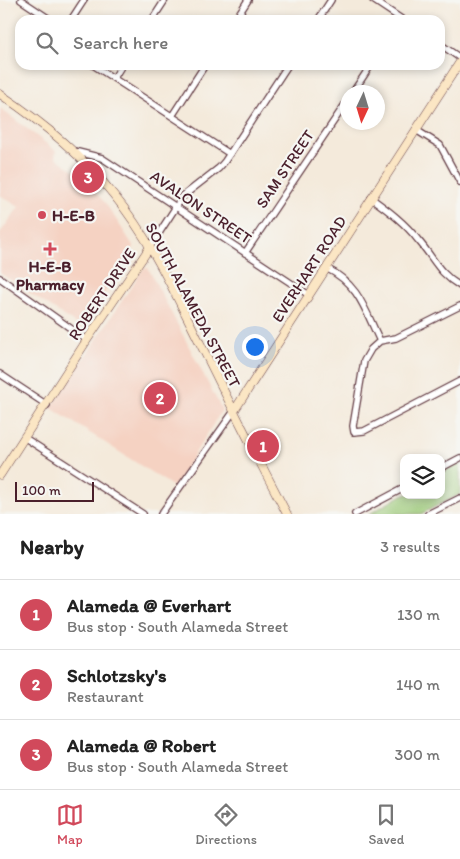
<!DOCTYPE html>
<html lang="en">
<head>
<meta charset="utf-8">
<style>
	:root { --surface:#fff; --page:#f2f2f2; --text:#222; --muted:#767676; --line:#e0e0e0; --accent:#d1495b }
	body { margin:0; font-family:Itim,sans-serif; background:var(--page); color:var(--text) }
	.controls { position:absolute; right:15px; bottom:15px; display:grid; overflow:hidden; border-radius:10px; box-shadow:0 2px 8px #0003 }
	.controls button { width:45px; height:45px; display:grid; place-items:center; padding:0; border:0; border-bottom:1px solid var(--line); background:var(--surface); color:var(--text); font:25px sans-serif }
	.compass { position:absolute; left:340px; top:85px; width:45px; height:45px; border-radius:50%; background:var(--surface); box-shadow:0 2px 8px #0003; rotate:184deg }
	.scale { position:absolute; left:15px; bottom:12px; width:79px; box-sizing:border-box; padding-left:5px; border:2px solid #4a1f2b; border-top:0; font-size:14px; line-height:18px; white-space:nowrap; color:#4a1f2b; -webkit-text-stroke:4px #f6f6f2; paint-order:stroke }
	.you { position:absolute; left:254px; top:346px; width:18px; height:18px; margin:-12px; border:4px solid #fff; border-radius:50%; background:#1a73e8; box-shadow:0 0 0 8px #1a73e833 }
	.badge { display:grid; place-items:center; width:32px; height:32px; border-radius:50%; background:var(--accent); color:#fff; font-size:16px; font-weight:700 }
	.pin { position:absolute; translate:-50% -50%; border:2px solid #fff; box-shadow:0 1px 5px #0006 }
	.list { margin:0; padding:0; list-style:none }
	h2 { display:flex; justify-content:space-between; align-items:center; height:65px; margin:0; padding:0 20px; font-size:21px }
	h2 small { font-size:16px; font-weight:400; color:var(--muted) }
	.list li { display:grid; grid-template-columns:32px 1fr auto; gap:15px; align-items:center; box-sizing:border-box; height:70px; padding:0 20px; border-top:1px solid var(--line) }
	.list b { display:block; font-size:19px; white-space:nowrap }
	.list p { margin:0; font-size:16px; white-space:nowrap; color:var(--muted) }
	.list em { font-size:16px; font-style:normal; color:var(--muted) }
	.icon { flex:none; width:28px; height:28px; fill:none; stroke:currentColor; stroke-width:2; stroke-linecap:round; stroke-linejoin:round }
	.map { position:relative; flex:none; width:460px; height:514px; overflow:hidden }
	.search { position:absolute; background:var(--surface); box-shadow:0 2px 8px #0003; left:15px; right:15px; top:15px; height:55px; display:flex; align-items:center; gap:12px; box-sizing:border-box; padding:0 18px; border-radius:15px; color:var(--muted); font-size:19px }
	.sheet { height:275px; background:var(--surface) }
	nav { display:flex; justify-content:space-around; align-items:center; box-sizing:border-box; height:70px; border-top:1px solid var(--line); background:var(--surface); font-size:14px; color:var(--muted) }
	nav a { display:grid; justify-items:center; gap:2px }
	nav .on { color:var(--accent) }
	.map>svg:first-child { display:block }
</style>
</head>
<body>
<div class="map">
<svg width="460" height="514" viewBox="0 0 460 514">
	<rect width="100%" height="100%" fill="#f6f6f2"/>
	<filter id="ink" filterUnits="userSpaceOnUse"><feTurbulence type="fractalNoise" baseFrequency=".02" numOctaves="2"/><feDisplacementMap in="SourceGraphic" scale="10" xChannelSelector="R" yChannelSelector="G"/><feConvolveMatrix kernelMatrix="1 2 1 2 8 2 1 2 1" color-interpolation-filters="sRGB"/></filter>
	<filter id="wash" filterUnits="userSpaceOnUse"><feTurbulence type="fractalNoise" baseFrequency=".0096" numOctaves="4" result="noise"/><feDisplacementMap in="SourceGraphic" scale="20" xChannelSelector="R" yChannelSelector="G"/><feGaussianBlur stdDeviation="1.12" result="paint"/><feColorMatrix in="noise" values="0 0 0 0 0 0 0 0 0 0 0 0 0 0 0 0 0 1.4 0 .05"/><feComposite in="paint" operator="in"/></filter>
	<g filter="url(#wash)">
		<rect width="100%" height="100%" fill="#f4eadb"/>
		<!-- built -->
		<path fill="#f5d2c2" d="M0,108L56,151L55,157L80,175L106,204L134,247L82,328L0,273V233L19,207L0,195Z
			M148,268L222,410L174,487L51,408L143,269Z"/>
		<!-- green -->
		<path fill="#9ac876" stroke="#727450" d="M460,463V494L421,514H369L404,494L441,495V472Z"/>
	</g>
	<g filter="url(#ink)">
		<g fill="none" stroke-linecap="round" stroke-linejoin="round">
			<defs>
				<path id="street" d="M21,0L51,20
					M373,0L403,20
					M71,20L84,0
					M152,20L165,0
					M235,20L248,0
					M318,20L331,0
					M440,44L460,58
					M93,65L230,154
					M114,78L122,65
					M353,92L371,65
					M172,116L205,65
					M416,130L440,145L460,182
					M74,151L102,158L309,295
					M371,198C389,211 405,223 418,240C434,258 438,273 460,286
					M150,247L183,196L219,168L225,161L288,65
					M245,253L348,100
					M326,268C359,284 365,310 380,341
					M0,278L87,340
					M460,306L396,338L380,341L371,349L364,361L353,426L354,432L364,431L460,381
					M0,374L47,405
					M25,438L143,514
					M441,468L460,458
					M161,514L234,411
					M355,514L404,488
					M428,514L460,498"/>
				<path id="secondary" d="M0,94C42,122 81,154 113,194C153,242 178,300 206,355C232,408 259,461 287,514
					M234,411L460,62
					M0,475L87,340L150,247"/>
			</defs>
			<!-- street casing -->
			<use href="#street" stroke="#643d45" stroke-width="8"/>
			<!-- secondary casing -->
			<use href="#secondary" stroke="#643d45" stroke-width="9"/>
			<!-- street -->
			<use href="#street" stroke="#fff" stroke-width="5.5"/>
			<!-- secondary -->
			<use href="#secondary" stroke="#fbe6c4" stroke-width="8"/>
		</g>
	</g>
	<!-- markers -->
	<g fill="#d1495b" stroke="#f6f6f2" stroke-width="2">
		<circle cx="42" cy="215" r="5"/>
		<path d="M47.5 241.5h5v5h5v5h-5v5h-5v-5h-5v-5h5z"/>
	</g>
	<g text-anchor="middle" dominant-baseline="central" stroke-width="4.5" stroke-linejoin="round" paint-order="stroke">
		<!-- street labels -->
		<g font-size="16" fill="#4a1f2b" stroke="#f6f6f2">
			<text transform="translate(285 169) rotate(-56)">SAM STREET</text>
			<text transform="translate(201 207) rotate(34)">AVALON STREET</text>
			<text transform="translate(309 269) rotate(-57)">EVERHART ROAD</text>
			<text transform="translate(102 294) rotate(-56)">ROBERT DRIVE</text>
			<text transform="translate(193 305) rotate(62)">SOUTH ALAMEDA STREET</text>
		</g>
		<!-- poi labels -->
		<g font-size="16" font-weight="bold" fill="#4a1f2b" stroke="#f6f6f2" text-anchor="start">
			<text x="52" y="215">H-E-B</text>
			<text x="50" y="266" text-anchor="middle">H-E-B<tspan x="50" dy="18">Pharmacy</tspan></text>
		</g>
	</g>
</svg>
<div class="controls">
<button><svg class="icon" aria-label="layers" viewBox="0 0 24 24"><path d="M12 4l9 5-9 5-9-5zM3 14l9 5 9-5"/></svg></button>
</div>
<svg class="compass" viewBox="-18 -18 36 36"><path d="M0-13l5 13h-10z" fill="#e53935"/><path d="M0 13l5-13h-10z" fill="#767676"/></svg>
<div class="scale">100 m</div>
<div class="you"></div>
<div class="pin badge" style="left:263px;top:446px">1</div>
<div class="pin badge" style="left:160px;top:398px">2</div>
<div class="pin badge" style="left:88px;top:177px">3</div>
<div class="search"><svg class="icon" aria-label="search" viewBox="0 0 24 24"><circle cx="10" cy="10" r="6"/><path d="M15 15l6 6"/></svg>Search here</div>
</div>
<section class="sheet">
<h2>Nearby<small>3 results</small></h2>
<ul class="list">
<li><span class="badge">1</span><div><b>Alameda @ Everhart</b><p>Bus stop · South Alameda Street</p></div><em>130 m</em></li>
<li><span class="badge">2</span><div><b>Schlotzsky's</b><p>Restaurant</p></div><em>140 m</em></li>
<li><span class="badge">3</span><div><b>Alameda @ Robert</b><p>Bus stop · South Alameda Street</p></div><em>300 m</em></li>
</ul>
</section>
<nav>
<a class="on"><svg class="icon" aria-label="map" viewBox="0 0 24 24"><path d="M3 6l6-2 6 2 6-2v14l-6 2-6-2-6 2zM9 4v14M15 6v14"/></svg>Map</a>
<a><svg class="icon" aria-label="directions" viewBox="0 0 24 24"><path d="M12 3l9 9-9 9-9-9zM9 14v-3h6M13 9l2 2-2 2"/></svg>Directions</a>
<a><svg class="icon" aria-label="saved" viewBox="0 0 24 24"><path d="M7 4h10v16l-5-4-5 4z"/></svg>Saved</a>
</nav>
</body>
</html>
